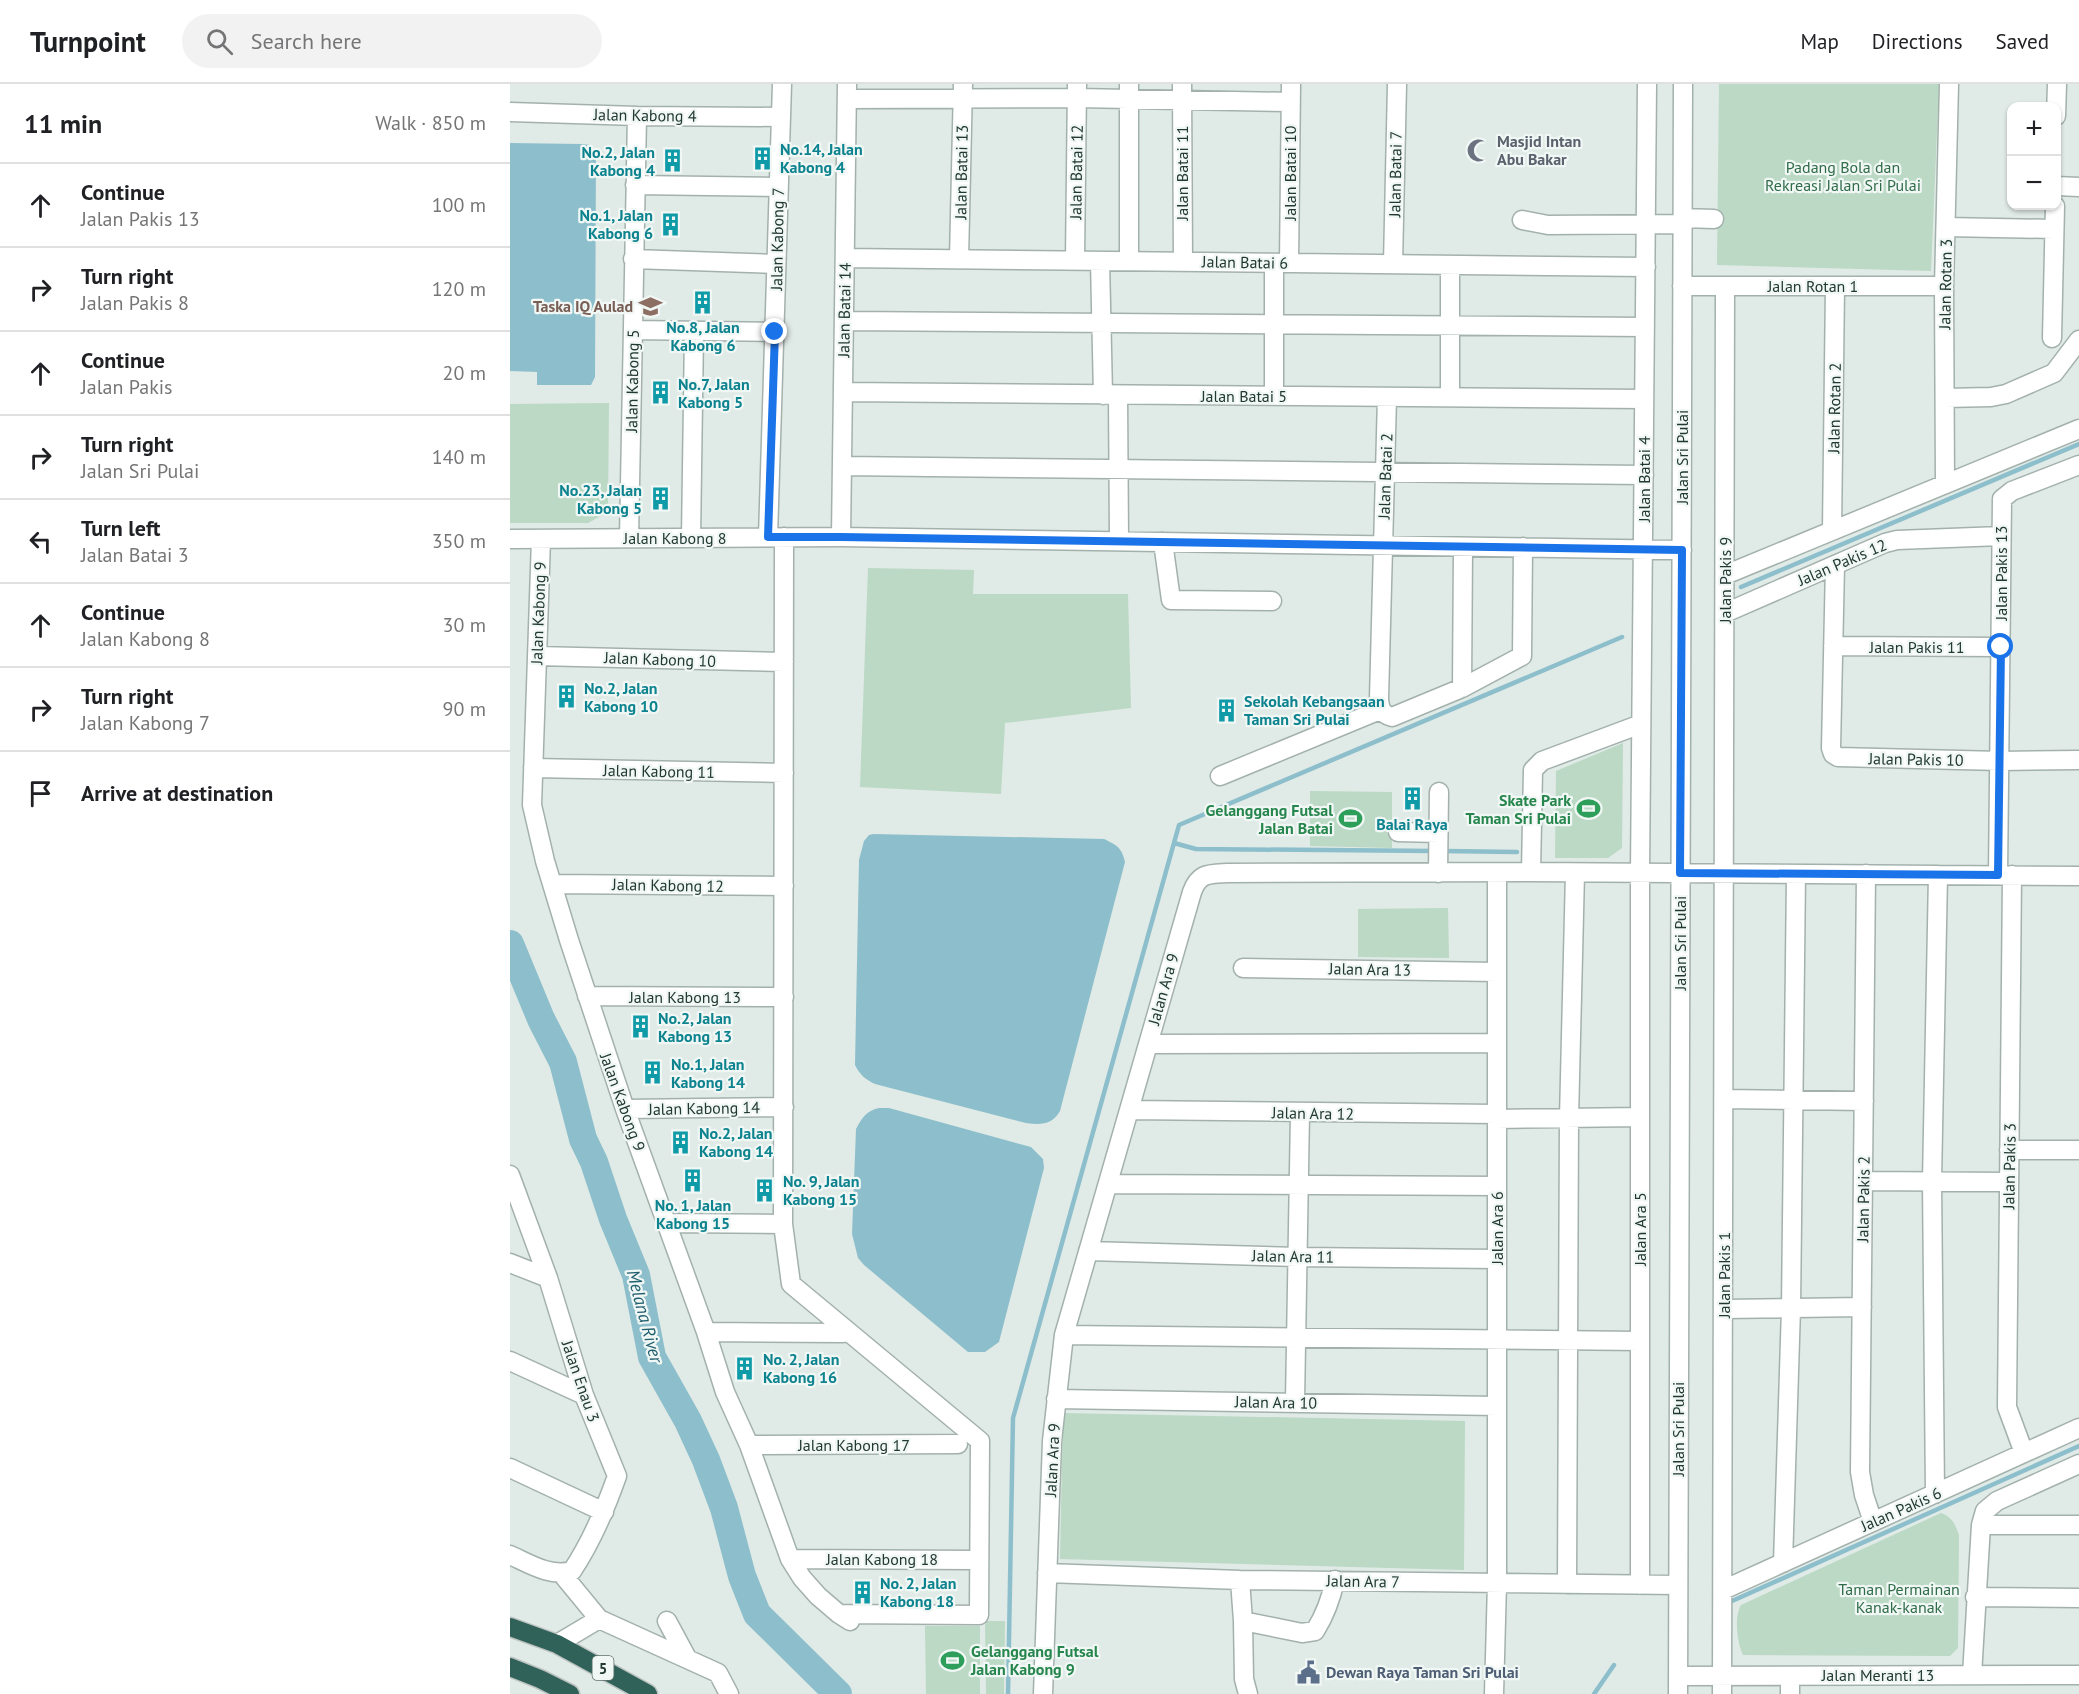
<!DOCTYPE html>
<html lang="en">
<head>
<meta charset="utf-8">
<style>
	:root { --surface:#fff; --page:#f2f2f2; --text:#202124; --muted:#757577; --line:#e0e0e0 }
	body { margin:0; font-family:"PT Sans",sans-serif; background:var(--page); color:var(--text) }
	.controls { position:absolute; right:18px; top:18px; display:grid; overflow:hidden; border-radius:12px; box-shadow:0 2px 4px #0004 }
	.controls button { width:54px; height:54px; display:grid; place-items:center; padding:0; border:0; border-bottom:2px solid var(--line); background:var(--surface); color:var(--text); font:30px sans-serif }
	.stop { position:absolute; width:18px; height:18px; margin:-14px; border:4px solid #1a73e8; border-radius:50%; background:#fff }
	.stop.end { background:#1a73e8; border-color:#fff; box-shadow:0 2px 6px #0008 }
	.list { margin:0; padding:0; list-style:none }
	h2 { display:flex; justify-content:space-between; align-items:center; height:78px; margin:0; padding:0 24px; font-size:26px }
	h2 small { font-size:20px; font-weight:400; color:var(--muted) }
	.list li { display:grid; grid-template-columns:39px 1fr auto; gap:18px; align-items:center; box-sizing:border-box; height:84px; padding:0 24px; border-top:2px solid var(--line) }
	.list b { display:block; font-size:22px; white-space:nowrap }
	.list p { margin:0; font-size:20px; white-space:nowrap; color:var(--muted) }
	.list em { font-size:20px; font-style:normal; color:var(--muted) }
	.icon { flex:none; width:33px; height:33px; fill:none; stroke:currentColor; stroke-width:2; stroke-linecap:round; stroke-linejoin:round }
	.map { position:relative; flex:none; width:1569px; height:1610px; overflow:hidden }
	header { display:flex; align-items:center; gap:36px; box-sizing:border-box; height:84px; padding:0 30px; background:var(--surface); border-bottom:2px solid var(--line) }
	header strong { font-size:28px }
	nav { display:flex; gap:33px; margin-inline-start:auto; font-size:21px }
	.search { width:420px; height:54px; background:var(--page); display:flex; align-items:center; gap:15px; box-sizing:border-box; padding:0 21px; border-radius:33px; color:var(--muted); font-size:22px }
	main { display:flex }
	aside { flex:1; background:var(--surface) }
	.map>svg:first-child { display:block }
</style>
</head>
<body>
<header>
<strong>Turnpoint</strong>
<div class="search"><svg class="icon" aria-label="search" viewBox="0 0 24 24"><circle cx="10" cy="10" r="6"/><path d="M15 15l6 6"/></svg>Search here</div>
<nav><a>Map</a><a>Directions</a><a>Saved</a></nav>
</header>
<main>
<aside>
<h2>11 min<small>Walk · 850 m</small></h2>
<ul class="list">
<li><svg class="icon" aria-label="ahead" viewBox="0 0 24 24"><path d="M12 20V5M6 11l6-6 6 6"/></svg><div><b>Continue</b><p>Jalan Pakis 13</p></div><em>100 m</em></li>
<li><svg class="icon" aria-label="right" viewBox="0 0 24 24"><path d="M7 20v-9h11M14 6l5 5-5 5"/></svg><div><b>Turn right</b><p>Jalan Pakis 8</p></div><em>120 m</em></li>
<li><svg class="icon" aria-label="ahead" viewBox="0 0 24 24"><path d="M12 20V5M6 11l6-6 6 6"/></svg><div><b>Continue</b><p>Jalan Pakis</p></div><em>20 m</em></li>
<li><svg class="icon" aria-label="right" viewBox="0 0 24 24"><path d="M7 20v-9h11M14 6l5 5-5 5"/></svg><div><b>Turn right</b><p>Jalan Sri Pulai</p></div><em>140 m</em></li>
<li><svg class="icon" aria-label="left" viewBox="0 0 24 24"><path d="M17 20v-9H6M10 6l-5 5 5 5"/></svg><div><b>Turn left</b><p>Jalan Batai 3</p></div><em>350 m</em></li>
<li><svg class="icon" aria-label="ahead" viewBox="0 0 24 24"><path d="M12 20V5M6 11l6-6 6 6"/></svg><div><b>Continue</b><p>Jalan Kabong 8</p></div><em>30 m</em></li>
<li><svg class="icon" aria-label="right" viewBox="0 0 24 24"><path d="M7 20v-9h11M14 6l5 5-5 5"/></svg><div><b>Turn right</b><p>Jalan Kabong 7</p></div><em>90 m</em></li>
<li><svg class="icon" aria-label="arrive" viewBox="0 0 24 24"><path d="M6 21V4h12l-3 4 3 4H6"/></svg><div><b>Arrive at destination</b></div></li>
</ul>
</aside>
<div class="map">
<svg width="1569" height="1610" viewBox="0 0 1569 1610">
	<rect width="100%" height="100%" fill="#e0eae6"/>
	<!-- green -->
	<path fill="#bbd9c4" d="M1209,0H1429L1421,187L1207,181Z
		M99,319L98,428L78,439H0V320Z
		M358,484L464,486L463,510H618L621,624L495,639L491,710L350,703Z
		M1113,659L1112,764L1098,774H1045L1046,687Z
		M800,707L882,708V764L800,762Z
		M938,824L939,874L848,873V825Z
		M553,1329L955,1337L954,1486L550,1475Z
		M1431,1429C1442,1433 1445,1440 1449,1451L1448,1564L1440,1572L1233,1571C1227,1559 1224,1533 1231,1521Z
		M475,1537H495L494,1610H476Z
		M415,1542H470V1610H416Z"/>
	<!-- water -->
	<path fill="#8cbfcb" d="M0,59L72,60L80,61L86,69L85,293L81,301H27V288L0,287Z
		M363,750L594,755C607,761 612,764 615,778L550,1027C542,1041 531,1041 516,1039L365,1000C355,995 350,991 345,981L349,776L354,757L359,751Z
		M369,1024H379L521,1063L533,1075L534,1084L489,1258L475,1268H458L354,1181L348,1174L342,1150L346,1045C352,1034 356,1027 369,1024Z"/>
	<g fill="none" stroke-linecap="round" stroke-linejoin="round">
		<!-- stream -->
		<path stroke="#8cbfcb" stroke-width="4.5" d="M1231,503L1569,360
			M664,759L686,765L924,767
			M932,767L1007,768
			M1222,1517L1569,1362
			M498,1610L503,1334L669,741L1112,553
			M1084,1610L1104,1581"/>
		<!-- river -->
		<path stroke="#8cbfcb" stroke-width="28" d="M0,860L31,935L53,978L73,1055L84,1078L103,1135L126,1191L142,1273L178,1337L196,1376L214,1424L232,1492L247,1530L328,1610"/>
		<defs>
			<path id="minor" d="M619,0V177
				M672,0L673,178
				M337,15L567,14L780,18
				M0,28L127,32L270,33
				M1546,32L1547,0
				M125,101L268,103
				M1546,102L1569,103
				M1173,134L1204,135
				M1012,136L1038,141L1173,140
				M1436,143L1544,145
				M335,174L1136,183
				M123,175L265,180
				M449,175L453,0
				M565,177L567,0
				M590,177L593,311
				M779,179L781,0
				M883,180L887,0
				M1172,202H1434
				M334,237L1135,243
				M123,246L265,248
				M1542,254L1545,122
				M333,308L1134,315
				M608,311L609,457
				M764,312V179
				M877,313L869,615C870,626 872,630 882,633L952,604L1012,572L1013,463
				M940,313V181
				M1435,314L1481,313L1496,310L1544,289L1569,256
				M332,382C599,383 866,389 1134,391
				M1435,400L1434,202L1439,0
				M1322,446L1325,202
				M258,453L272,0
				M274,453L273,1140L281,1200L470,1357L469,1531L329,1530
				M331,453L337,0
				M119,454L127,32
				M181,454L184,248
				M0,455L331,453L1172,466
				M31,455L22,721L35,777L59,856L115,1025L196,1248L215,1308L239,1361L280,1475L292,1494L308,1512L329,1530L340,1537
				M653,458L661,516L762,517
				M1325,481L1321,664L1323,670L1328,673L1490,677L1569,676
				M1215,491L1569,345
				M1215,529L1375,459L1387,456L1491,452
				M1323,562L1491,563
				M27,572L274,578
				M952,604L953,463
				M23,684L274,689
				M710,692L870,626
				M888,748L928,749
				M1021,788L1023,686L1032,677L1131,640
				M928,789L929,708
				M1356,790L1350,1388L1354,1411L1363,1438
				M1488,791L1492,415L1502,407L1569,381
				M1502,791L1497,1323L1514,1369
				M42,800L274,802
				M733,884L987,888
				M77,912L274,913
				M638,960L987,959
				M1214,1015L1354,1017
				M115,1025L274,1023
				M619,1026L987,1030
				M987,1035L1130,1033
				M1499,1066H1569
				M0,1091L38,1194L74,1311L107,1392C95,1426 82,1457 62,1487C40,1493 20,1480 0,1471
				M1353,1097L1499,1098
				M598,1100L987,1102
				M157,1139L273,1140
				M578,1167L788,1173L987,1175
				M0,1179L38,1194
				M1214,1225L1352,1223
				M196,1248L333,1249
				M554,1251L1130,1257
				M0,1277L74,1311
				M546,1315L987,1322
				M785,1318L790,1029
				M239,1361L448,1360
				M0,1384L94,1428
				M1425,1410L1422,1097L1428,791
				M1471,1441H1569
				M280,1475L464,1476
				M1273,1479L1281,1224L1286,790
				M537,1489L730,1496L1168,1501
				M52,1490L89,1535
				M730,1496L733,1537L734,1595L738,1610
				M1057,1500L1059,1034L1065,789
				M1130,1501V789L1137,0
				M1213,1506L1569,1344
				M1465,1513L1569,1514
				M157,1537L177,1574
				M733,1537L792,1549L805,1547C815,1531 821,1515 825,1496
				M47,1560L89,1535L208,1589L219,1610
				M1462,1591L1471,1441L1475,1427L1487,1417L1569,1380
				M1168,1592L1569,1591
				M533,1610L542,1357L554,1251L682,808C689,789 698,790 717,789L1021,788L1569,792
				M984,1610L987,1499V790
				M1168,1610L1173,0
				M1212,1610L1215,202
				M1280,1610V1592"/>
			<path id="highway" d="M0,1543L47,1560L138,1610
				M0,1583L30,1595L60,1610"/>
		</defs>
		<!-- minor casing -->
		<use href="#minor" stroke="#a3b1ad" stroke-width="21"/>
		<!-- highway casing -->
		<use href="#highway" stroke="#bdc4c2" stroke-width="21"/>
		<!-- minor -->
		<use href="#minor" stroke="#fff" stroke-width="18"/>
		<!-- highway -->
		<use href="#highway" stroke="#316259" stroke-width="18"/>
	</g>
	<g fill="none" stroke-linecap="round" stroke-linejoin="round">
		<!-- route -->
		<path stroke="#1a73e8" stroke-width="8" d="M265,248L258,453H331L1172,466L1170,789L1488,791L1491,563"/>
	</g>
	<!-- icons -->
	<defs>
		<symbol id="mosque-bare" viewBox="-9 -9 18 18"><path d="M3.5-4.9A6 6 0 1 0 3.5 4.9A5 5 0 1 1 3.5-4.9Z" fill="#6b7280" stroke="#f0f7f4" stroke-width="2.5" paint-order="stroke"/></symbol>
		<symbol id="building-bare" viewBox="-9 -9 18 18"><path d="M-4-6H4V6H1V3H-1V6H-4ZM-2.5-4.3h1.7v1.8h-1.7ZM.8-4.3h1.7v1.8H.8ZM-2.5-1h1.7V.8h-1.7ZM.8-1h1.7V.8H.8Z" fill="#0f9aa8" stroke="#f0f7f4" stroke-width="2.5" paint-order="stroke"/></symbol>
		<symbol id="school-bare" viewBox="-9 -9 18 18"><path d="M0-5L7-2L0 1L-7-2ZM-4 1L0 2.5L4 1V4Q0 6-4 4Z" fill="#8d6e63" stroke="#f0f7f4" stroke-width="2.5" paint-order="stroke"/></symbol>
		<symbol id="stadium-bare" viewBox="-9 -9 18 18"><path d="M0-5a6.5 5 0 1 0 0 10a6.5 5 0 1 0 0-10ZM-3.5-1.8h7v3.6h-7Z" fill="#2e9e5b" stroke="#f0f7f4" stroke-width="2.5" paint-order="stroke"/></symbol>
		<symbol id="civic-bare" viewBox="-9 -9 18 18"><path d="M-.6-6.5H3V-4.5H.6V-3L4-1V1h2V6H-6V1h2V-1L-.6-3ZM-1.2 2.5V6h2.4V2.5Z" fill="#5c6f8a" stroke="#f0f7f4" stroke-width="2.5" paint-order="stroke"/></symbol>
	</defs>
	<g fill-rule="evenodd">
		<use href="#mosque-bare" x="952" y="50" width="33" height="33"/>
		<use href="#building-bare" x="236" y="58" width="33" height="33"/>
		<use href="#building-bare" x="146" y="60" width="33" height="33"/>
		<use href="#building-bare" x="144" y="124" width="33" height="33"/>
		<use href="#building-bare" x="176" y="202" width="33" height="33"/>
		<use href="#school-bare" x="124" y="206" width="33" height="33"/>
		<use href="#building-bare" x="134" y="292" width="33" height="33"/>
		<use href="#building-bare" x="134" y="398" width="33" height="33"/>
		<use href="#building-bare" x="40" y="596" width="33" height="33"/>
		<use href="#building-bare" x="700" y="610" width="33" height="33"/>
		<use href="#building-bare" x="886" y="698" width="33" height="33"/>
		<use href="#stadium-bare" x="1062" y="708" width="33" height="33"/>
		<use href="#stadium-bare" x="824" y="718" width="33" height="33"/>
		<use href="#building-bare" x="114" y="926" width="33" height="33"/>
		<use href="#building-bare" x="126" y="972" width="33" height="33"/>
		<use href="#building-bare" x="154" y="1042" width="33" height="33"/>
		<use href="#building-bare" x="166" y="1080" width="33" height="33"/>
		<use href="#building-bare" x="238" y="1090" width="33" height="33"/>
		<use href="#building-bare" x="218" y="1268" width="33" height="33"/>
		<use href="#building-bare" x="336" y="1492" width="33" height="33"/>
		<use href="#stadium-bare" x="426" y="1560" width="33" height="33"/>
		<use href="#civic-bare" x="782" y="1572" width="33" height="33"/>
	</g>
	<g text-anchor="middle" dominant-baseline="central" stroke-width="4.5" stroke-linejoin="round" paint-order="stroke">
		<!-- shield labels -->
		<rect fill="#f0f7f4" stroke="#60726d" stroke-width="1.5" x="82.5" y="1572" width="21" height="24" rx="4.5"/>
		<g font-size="15" font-weight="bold" fill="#223933">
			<text x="93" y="1584">5</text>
		</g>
		<!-- street labels -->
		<g font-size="16" fill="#223933" stroke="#f0f7f4">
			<text transform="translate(135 31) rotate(1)">Jalan Kabong 4</text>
			<text transform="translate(451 88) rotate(-89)">Jalan Batai 13</text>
			<text transform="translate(566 88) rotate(-89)">Jalan Batai 12</text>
			<text transform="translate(672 89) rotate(-90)">Jalan Batai 11</text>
			<text transform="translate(780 89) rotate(-90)">Jalan Batai 10</text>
			<text transform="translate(885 90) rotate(-89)">Jalan Batai 7</text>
			<text transform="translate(267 155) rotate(-89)">Jalan Kabong 7</text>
			<text transform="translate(735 178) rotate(1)">Jalan Batai 6</text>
			<text transform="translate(1435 200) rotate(-89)">Jalan Rotan 3</text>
			<text x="1303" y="202">Jalan Rotan 1</text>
			<text transform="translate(334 226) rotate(-89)">Jalan Batai 14</text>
			<text transform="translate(122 297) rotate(-89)">Jalan Kabong 5</text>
			<text x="734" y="312">Jalan Batai 5</text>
			<text transform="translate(1324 324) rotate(-89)">Jalan Rotan 2</text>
			<text transform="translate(1172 373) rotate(-90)">Jalan Sri Pulai</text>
			<text transform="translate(875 392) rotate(-88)">Jalan Batai 2</text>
			<text transform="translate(1134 395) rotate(-90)">Jalan Batai 4</text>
			<text x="165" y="454">Jalan Kabong 8</text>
			<text transform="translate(1332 478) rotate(-23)">Jalan Pakis 12</text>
			<text transform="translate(1491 489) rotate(-90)">Jalan Pakis 13</text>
			<text transform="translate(1215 496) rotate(-90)">Jalan Pakis 9</text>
			<text transform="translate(28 529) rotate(-88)">Jalan Kabong 9</text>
			<text x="1407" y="563">Jalan Pakis 11</text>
			<text transform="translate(150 575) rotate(2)">Jalan Kabong 10</text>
			<text transform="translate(1406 675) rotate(1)">Jalan Pakis 10</text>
			<text transform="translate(149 687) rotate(1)">Jalan Kabong 11</text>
			<text transform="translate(158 801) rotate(1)">Jalan Kabong 12</text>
			<text transform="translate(1170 859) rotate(-90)">Jalan Sri Pulai</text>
			<text transform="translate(860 885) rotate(1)">Jalan Ara 13</text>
			<text transform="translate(653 905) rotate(-74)">Jalan Ara 9</text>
			<text x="175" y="913">Jalan Kabong 13</text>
			<text transform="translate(113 1018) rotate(70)">Jalan Kabong 9</text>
			<text transform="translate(194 1024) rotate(-1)">Jalan Kabong 14</text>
			<text transform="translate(803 1029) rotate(1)">Jalan Ara 12</text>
			<text transform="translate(1499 1082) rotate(-89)">Jalan Pakis 3</text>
			<text transform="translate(1353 1115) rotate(-89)">Jalan Pakis 2</text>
			<text transform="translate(987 1144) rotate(-90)">Jalan Ara 6</text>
			<text transform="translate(1130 1145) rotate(-90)">Jalan Ara 5</text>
			<text transform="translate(783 1172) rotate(1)">Jalan Ara 11</text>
			<text transform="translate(1214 1191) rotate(-90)">Jalan Pakis 1</text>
			<text transform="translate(71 1297) rotate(71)">Jalan Enau 3</text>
			<text transform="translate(766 1318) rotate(1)">Jalan Ara 10</text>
			<text transform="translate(1168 1345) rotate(-90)">Jalan Sri Pulai</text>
			<text x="344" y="1361">Jalan Kabong 17</text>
			<text transform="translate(542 1376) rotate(-87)">Jalan Ara 9</text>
			<text transform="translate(1391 1425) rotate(-24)">Jalan Pakis 6</text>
			<text x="372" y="1475">Jalan Kabong 18</text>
			<text transform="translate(853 1497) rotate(1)">Jalan Ara 7</text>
			<text x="1368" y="1591">Jalan Meranti 13</text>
		</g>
		<!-- worship labels -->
		<g font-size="16" font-weight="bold" fill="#5b616d" stroke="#f0f7f4" text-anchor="start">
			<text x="987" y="57">Masjid Intan<tspan x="987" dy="18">Abu Bakar</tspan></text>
		</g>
		<!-- culture labels -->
		<g font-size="16" font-weight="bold" fill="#0d838f" stroke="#f0f7f4" text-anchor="start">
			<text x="270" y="65">No.14, Jalan<tspan x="270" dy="18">Kabong 4</tspan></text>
			<text x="145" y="68" text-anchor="end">No.2, Jalan<tspan x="145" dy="18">Kabong 4</tspan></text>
			<text x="143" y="131" text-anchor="end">No.1, Jalan<tspan x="143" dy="18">Kabong 6</tspan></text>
			<text x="193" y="243" text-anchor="middle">No.8, Jalan<tspan x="193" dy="18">Kabong 6</tspan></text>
			<text x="168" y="300">No.7, Jalan<tspan x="168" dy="18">Kabong 5</tspan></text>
			<text x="132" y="406" text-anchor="end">No.23, Jalan<tspan x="132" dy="18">Kabong 5</tspan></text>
			<text x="74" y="604">No.2, Jalan<tspan x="74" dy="18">Kabong 10</tspan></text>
			<text x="734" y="617">Sekolah Kebangsaan<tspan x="734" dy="18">Taman Sri Pulai</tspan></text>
			<text x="902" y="740" text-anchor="middle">Balai Raya</text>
			<text x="148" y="934">No.2, Jalan<tspan x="148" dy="18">Kabong 13</tspan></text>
			<text x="161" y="980">No.1, Jalan<tspan x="161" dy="18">Kabong 14</tspan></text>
			<text x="189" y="1049">No.2, Jalan<tspan x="189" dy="18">Kabong 14</tspan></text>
			<text x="273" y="1097">No. 9, Jalan<tspan x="273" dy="18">Kabong 15</tspan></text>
			<text x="183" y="1121" text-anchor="middle">No. 1, Jalan<tspan x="183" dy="18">Kabong 15</tspan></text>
			<text x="253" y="1275">No. 2, Jalan<tspan x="253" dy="18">Kabong 16</tspan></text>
			<text x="370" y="1499">No. 2, Jalan<tspan x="370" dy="18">Kabong 18</tspan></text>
		</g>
		<!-- park labels -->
		<g font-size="16" fill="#306c49" stroke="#f0f7f4">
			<text x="1333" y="83">Padang Bola dan<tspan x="1333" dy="18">Rekreasi Jalan Sri Pulai</tspan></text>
			<text x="1389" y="1505">Taman Permainan<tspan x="1389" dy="18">Kanak-kanak</tspan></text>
		</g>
		<!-- education labels -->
		<g font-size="16" font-weight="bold" fill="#785e54" stroke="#f0f7f4" text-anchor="end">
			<text x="123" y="222">Taska IQ Aulad</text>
		</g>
		<!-- leisure labels -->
		<g font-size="16" font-weight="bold" fill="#27864d" stroke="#f0f7f4" text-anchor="end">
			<text x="1061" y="716">Skate Park<tspan x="1061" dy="18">Taman Sri Pulai</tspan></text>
			<text x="823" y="726">Gelanggang Futsal<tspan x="823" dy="18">Jalan Batai</tspan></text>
			<text x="461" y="1567" text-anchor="start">Gelanggang Futsal<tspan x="461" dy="18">Jalan Kabong 9</tspan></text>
		</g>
		<!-- service labels -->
		<g font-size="16" font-weight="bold" fill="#4e5e75" stroke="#f0f7f4" text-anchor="start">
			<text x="816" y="1588">Dewan Raya Taman Sri Pulai</text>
		</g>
		<!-- water labels -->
		<g font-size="18" font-style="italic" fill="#22606f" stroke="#f0f7f4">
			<text transform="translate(135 1232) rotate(75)">Melana River</text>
		</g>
	</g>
</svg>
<div class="controls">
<button>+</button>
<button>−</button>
</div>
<div class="stop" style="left:1491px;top:563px"></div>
<div class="stop end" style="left:265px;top:248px"></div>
</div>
</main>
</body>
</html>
